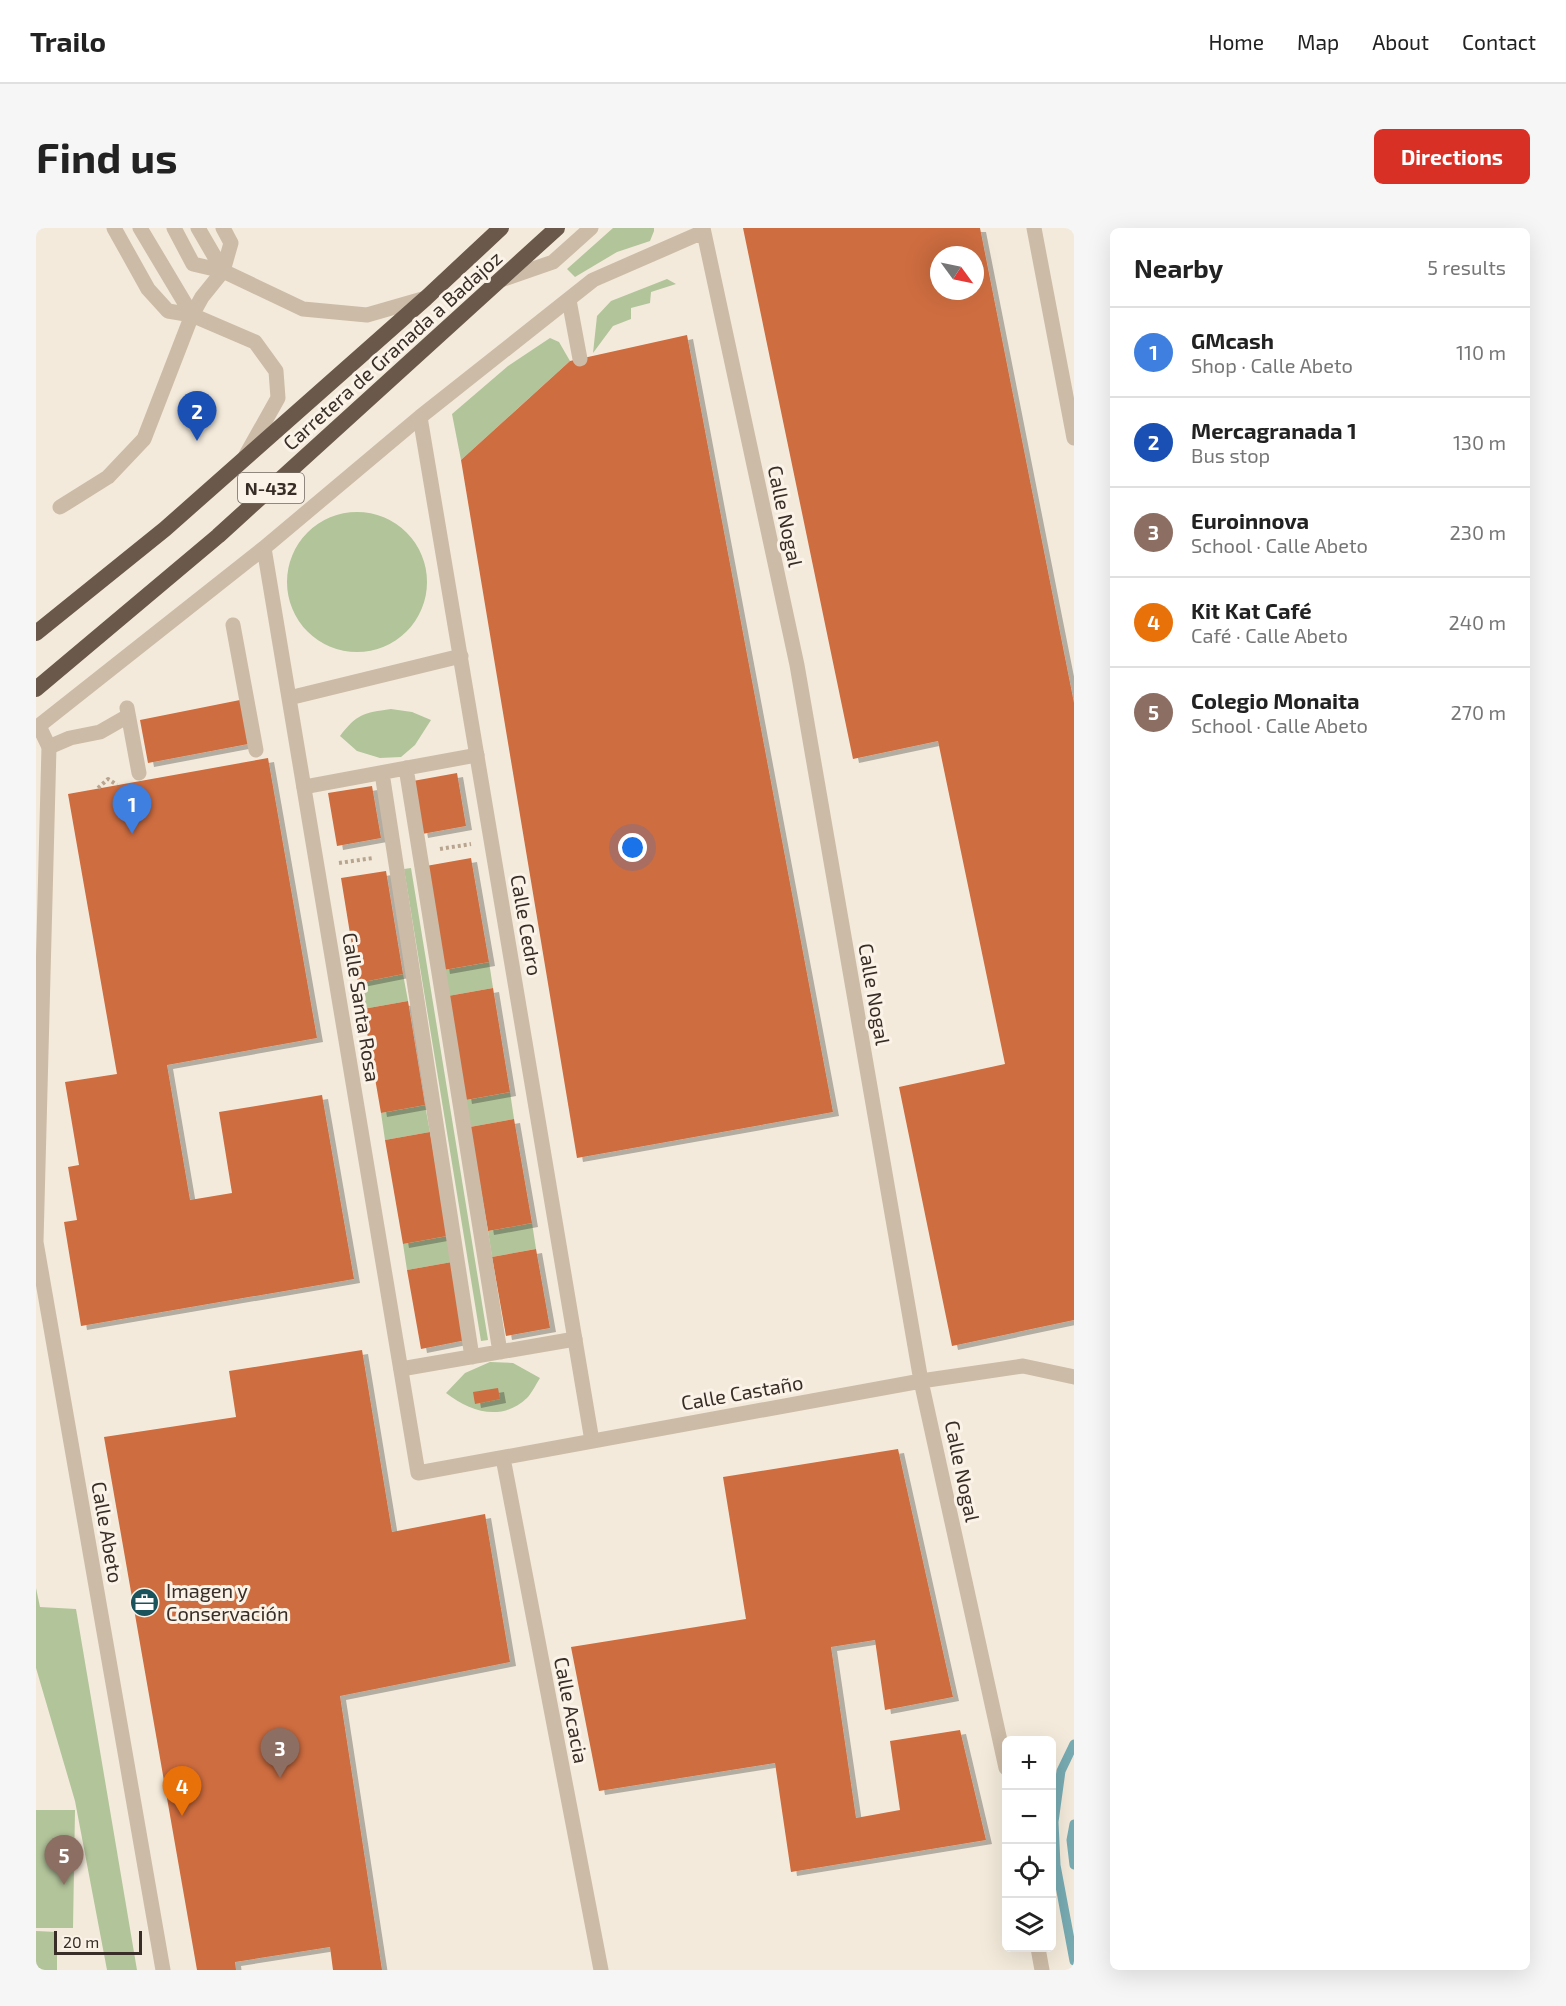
<!DOCTYPE html>
<html lang="en">
<head>
<meta charset="utf-8">
<style>
	:root { --surface:#fff; --page:#f6f6f6; --text:#222; --muted:#767676; --line:#e0e0e0; --accent:#d93025 }
	body { margin:0; font-family:"Exo 2",sans-serif; background:var(--page); color:var(--text) }
	.controls { position:absolute; right:18px; bottom:18px; display:grid; overflow:hidden; border-radius:9px; box-shadow:0 6px 24px #0002 }
	.controls button { width:54px; height:54px; display:grid; place-items:center; padding:0; border:0; border-bottom:2px solid var(--line); background:var(--surface); color:var(--text); font:30px sans-serif }
	.compass { position:absolute; left:894px; top:18px; width:54px; height:54px; border-radius:50%; background:var(--surface); box-shadow:0 6px 24px #0002; rotate:123deg }
	.scale { position:absolute; left:18px; bottom:15px; width:88px; box-sizing:border-box; padding-left:6px; border:3px solid #382e27; border-top:0; font-size:16px; line-height:21px; white-space:nowrap; color:#382e27; -webkit-text-stroke:4px #fbf3e8; paint-order:stroke }
	.you { position:absolute; left:597px; top:620px; width:21px; height:21px; margin:-15px; border:4px solid #fff; border-radius:50%; background:#1a73e8; box-shadow:0 0 0 9px #1a73e833 }
	.badge { display:grid; place-items:center; width:39px; height:39px; border-radius:50%; background:var(--accent); color:#fff; font-size:20px; font-weight:700 }
	.pin { position:absolute; translate:-50% -50px; filter:drop-shadow(0 2px 3px #0008) }
	.pin::after { content:''; position:absolute; top:32px; width:21px; height:18px; background:inherit; clip-path:polygon(0 0,100% 0,50% 100%) }
	.list { margin:0; padding:0; list-style:none }
	h2 { display:flex; justify-content:space-between; align-items:center; height:78px; margin:0; padding:0 24px; font-size:26px }
	h2 small { font-size:20px; font-weight:400; color:var(--muted) }
	.list li { display:grid; grid-template-columns:39px 1fr auto; gap:18px; align-items:center; box-sizing:border-box; height:90px; padding:0 24px; border-top:2px solid var(--line) }
	.list b { display:block; font-size:22px; white-space:nowrap }
	.list p { margin:0; font-size:20px; white-space:nowrap; color:var(--muted) }
	.list em { font-size:20px; font-style:normal; color:var(--muted) }
	.icon { flex:none; width:33px; height:33px; fill:none; stroke:currentColor; stroke-width:2; stroke-linecap:round; stroke-linejoin:round }
	.map { position:relative; flex:none; width:1038px; height:1742px; overflow:hidden; border-radius:9px }
	header { display:flex; align-items:center; gap:36px; box-sizing:border-box; height:84px; padding:0 30px; background:var(--surface); border-bottom:2px solid var(--line) }
	header strong { font-size:28px }
	nav { display:flex; gap:33px; margin-inline-start:auto; font-size:21px }
	.intro { display:flex; align-items:center; justify-content:space-between; box-sizing:border-box; height:144px; padding:0 36px }
	h1 { margin:0; font-size:42px }
	.button { padding:15px 27px; border-radius:9px; background:var(--accent); color:#fff; font-size:21px; font-weight:700 }
	main { display:flex; gap:36px; padding:0 36px }
	aside { flex:1; background:var(--surface); border-radius:9px; box-shadow:0 6px 24px #0002 }
	.map>svg:first-child { display:block }
</style>
</head>
<body>
<header>
<strong>Trailo</strong>
<nav><a>Home</a><a>Map</a><a>About</a><a>Contact</a></nav>
</header>
<div class="intro"><h1>Find us</h1><a class="button">Directions</a></div>
<main>
<div class="map">
<svg width="1038" height="1742" viewBox="0 0 1038 1742">
	<defs>
		<filter id="shadow"><feDropShadow dx="6" dy="4" stdDeviation="0" flood-color="#0004"/></filter>
	</defs>
	<rect width="100%" height="100%" fill="#f3eadb"/>
	<!-- green -->
	<path fill="#b2c49a" d="M577,0H618V3L614,13L581,24L539,49L531,41Z
		M631,51L640,56L615,64L614,75L595,80V91L577,98L557,125L561,88L575,73Z
		M514,110L523,114L534,133L425,232L416,186L472,138Z
		M251 354a70 70 0 1 1 140 0a70 70 0 1 1-140 0Z
		M355,481L376,484L395,492L379,517L365,529L344,530L321,523L304,508C321,486 327,485 355,481Z
		M375,640L452,1112L445,1113L368,641Z
		M453,734L457,760L412,768L408,742Z
		M367,746L372,773L327,781L322,755Z
		M474,864L478,891L434,899L430,872Z
		M389,877L394,904L349,912L345,885Z
		M496,995L500,1021L456,1029L452,1003Z
		M411,1008L416,1034L371,1042L367,1016Z
		M454,1134L477,1135L504,1150C500,1156 496,1165 491,1170C465,1194 435,1184 410,1165L429,1145Z
		M0,1360L4,1379L40,1381L101,1742H71L39,1573L0,1440Z
		M0,1582H39L37,1700H0Z
		M0,1703L21,1704V1742H0Z"/>
	<g fill="none" stroke-linecap="round" stroke-linejoin="round">
		<!-- stream -->
		<path stroke="#78abb2" stroke-width="9" d="M1038,1516L1025,1543L1018,1594L1020,1637L1038,1733
			M1038,1596L1035,1612L1038,1637"/>
	</g>
	<!-- building -->
	<path fill="#ce6d3f" fill-rule="evenodd" filter="url(#shadow)" d="M707,0H944L1038,475V1092L916,1118L863,859L969,836L902,513L817,531ZM903,27H939V63H903Z
		M651,107L797,884L541,930L425,232L534,133Z
		M204,472L212,516L112,535L104,492Z
		M232,530L281,810L131,837L154,972L196,965L183,884L286,867L318,1051L45,1098L28,994L41,992L32,939L43,937L29,854L81,846L32,566Z
		M421,545L430,598L386,606L377,553Z
		M336,558L345,610L301,618L292,565Z
		M435,630L453,734L408,742L390,638Z
		M350,643L367,746L322,755L305,650Z
		M457,760L474,864L430,872L412,768Z
		M372,773L389,877L345,885L327,781Z
		M478,891L496,995L452,1003L434,899Z
		M394,904L411,1008L367,1016L349,912Z
		M500,1021L514,1100L470,1108L456,1029Z
		M416,1034L430,1112L385,1121L371,1042Z
		M326,1122L356,1304L449,1286L474,1434L304,1468L346,1742H297L294,1719L199,1734L200,1742H161L68,1209L200,1189L193,1143Z
		M462,1160L464,1171L439,1176L437,1164Z
		M862,1221L917,1469L849,1482L839,1412L795,1419L820,1590L864,1582L854,1513L924,1502L950,1612L755,1644L739,1535L563,1563L535,1419L710,1391L687,1249Z"/>
	<g fill="none" stroke-linecap="round" stroke-linejoin="round">
		<!-- path -->
		<path stroke="#b8a590" stroke-width="4" stroke-dasharray="3 3" stroke-linecap="butt" d="M62,560L72,551L81,557
			M404,621L435,616
			M303,635L337,630"/>
		<!-- service -->
		<path stroke="#ccbba6" stroke-width="15" d="M78,0L112,61L132,83L156,87L219,114L240,143L242,170L210,227
			M104,0L156,87
			M138,0L157,36L187,43L267,81L331,87L390,70
			M162,0L187,43
			M533,72L544,131
			M24,279L72,249L108,211L156,87L166,69L187,43L195,15L187,0
			M197,397L220,522
			M91,480L103,545
			M13,519L34,510L64,504L92,488
			M370,540L464,1124
			M346,545L436,1129
			M268,559L441,527
			M365,1141L539,1111"/>
		<!-- minor -->
		<path stroke="#ccbba6" stroke-width="15" d="M667,0L761,437L885,1153L970,1540
			M998,0L1038,210
			M465,52L517,34L555,0
			M384,189L556,1213
			M228,320L382,1245L885,1153L987,1138L1038,1149
			M253,470L425,428
			M0,500L228,320L384,189L557,52L667,4
			M0,1014L127,1742
			M0,1014L13,519L3,498
			M467,1230L565,1742
			M1002,1720L1006,1742"/>
		<!-- trunk -->
		<path stroke="#6a584a" stroke-width="16" d="M0,405L129,301L390,70L465,0
			M0,461L182,308L521,0"/>
	</g>
	<!-- icons -->
	<defs>
		<symbol id="office-disc" viewBox="-11 -11 22 22"><circle r="9.5" fill="#1a535c" stroke="#fbf3e8"/><path d="M-6-3h4V-5.5h4V-3h4V5H-6ZM-1-4.5V-3h2v-1.5ZM-6 0V1H6V0Z" fill="#fff"/></symbol>
	</defs>
	<g fill-rule="evenodd">
		<use href="#office-disc" x="92" y="1358" width="33" height="33"/>
	</g>
	<g text-anchor="middle" dominant-baseline="central" stroke-width="6" stroke-linejoin="round" paint-order="stroke">
		<!-- shield labels -->
		<rect fill="#fbf3e8" stroke="#726961" stroke-width="1.5" x="202" y="245" width="66" height="30" rx="4.5"/>
		<g font-size="18" font-weight="bold" fill="#382e27">
			<text x="235" y="260">N-432</text>
		</g>
		<!-- street labels -->
		<g font-size="20" fill="#382e27" stroke="#fbf3e8">
			<text transform="translate(356 122) rotate(-42)">Carretera de Granada a Badajoz</text>
			<text transform="translate(750 288) rotate(78)">Calle Nogal</text>
			<text transform="translate(491 697) rotate(80)">Calle Cedro</text>
			<text transform="translate(839 766) rotate(80)">Calle Nogal</text>
			<text transform="translate(326 779) rotate(81)">Calle Santa Rosa</text>
			<text transform="translate(706 1164) rotate(-10)">Calle Castaño</text>
			<text transform="translate(927 1243) rotate(78)">Calle Nogal</text>
			<text transform="translate(72 1304) rotate(80)">Calle Abeto</text>
			<text transform="translate(536 1482) rotate(79)">Calle Acacia</text>
		</g>
		<!-- poi labels -->
		<g font-size="20" fill="#382e27" stroke="#fbf3e8" text-anchor="start">
			<text x="130" y="1362">Imagen y<tspan x="130" dy="23">Conservación</tspan></text>
		</g>
	</g>
</svg>
<div class="controls">
<button>+</button>
<button>−</button>
<button><svg class="icon" aria-label="locate" viewBox="0 0 24 24"><circle cx="12" cy="12" r="6"/><path d="M12 2v4M12 18v4M2 12h4M18 12h4"/></svg></button>
<button><svg class="icon" aria-label="layers" viewBox="0 0 24 24"><path d="M12 4l9 5-9 5-9-5zM3 14l9 5 9-5"/></svg></button>
</div>
<svg class="compass" viewBox="-18 -18 36 36"><path d="M0-13l5 13h-10z" fill="#e53935"/><path d="M0 13l5-13h-10z" fill="#767676"/></svg>
<div class="scale">20 m</div>
<div class="you"></div>
<div class="pin badge" style="left:96px;top:606px;background:#3f7fe0">1</div>
<div class="pin badge" style="left:161px;top:213px;background:#1a4fb4">2</div>
<div class="pin badge" style="left:244px;top:1550px;background:#8d6e63">3</div>
<div class="pin badge" style="left:146px;top:1588px;background:#e8710a">4</div>
<div class="pin badge" style="left:28px;top:1657px;background:#8d6e63">5</div>
</div>
<aside>
<h2>Nearby<small>5 results</small></h2>
<ul class="list">
<li><span class="badge" style="background:#3f7fe0">1</span><div><b>GMcash</b><p>Shop · Calle Abeto</p></div><em>110 m</em></li>
<li><span class="badge" style="background:#1a4fb4">2</span><div><b>Mercagranada 1</b><p>Bus stop</p></div><em>130 m</em></li>
<li><span class="badge" style="background:#8d6e63">3</span><div><b>Euroinnova</b><p>School · Calle Abeto</p></div><em>230 m</em></li>
<li><span class="badge" style="background:#e8710a">4</span><div><b>Kit Kat Café</b><p>Café · Calle Abeto</p></div><em>240 m</em></li>
<li><span class="badge" style="background:#8d6e63">5</span><div><b>Colegio Monaita</b><p>School · Calle Abeto</p></div><em>270 m</em></li>
</ul>
</aside>
</main>
</body>
</html>
